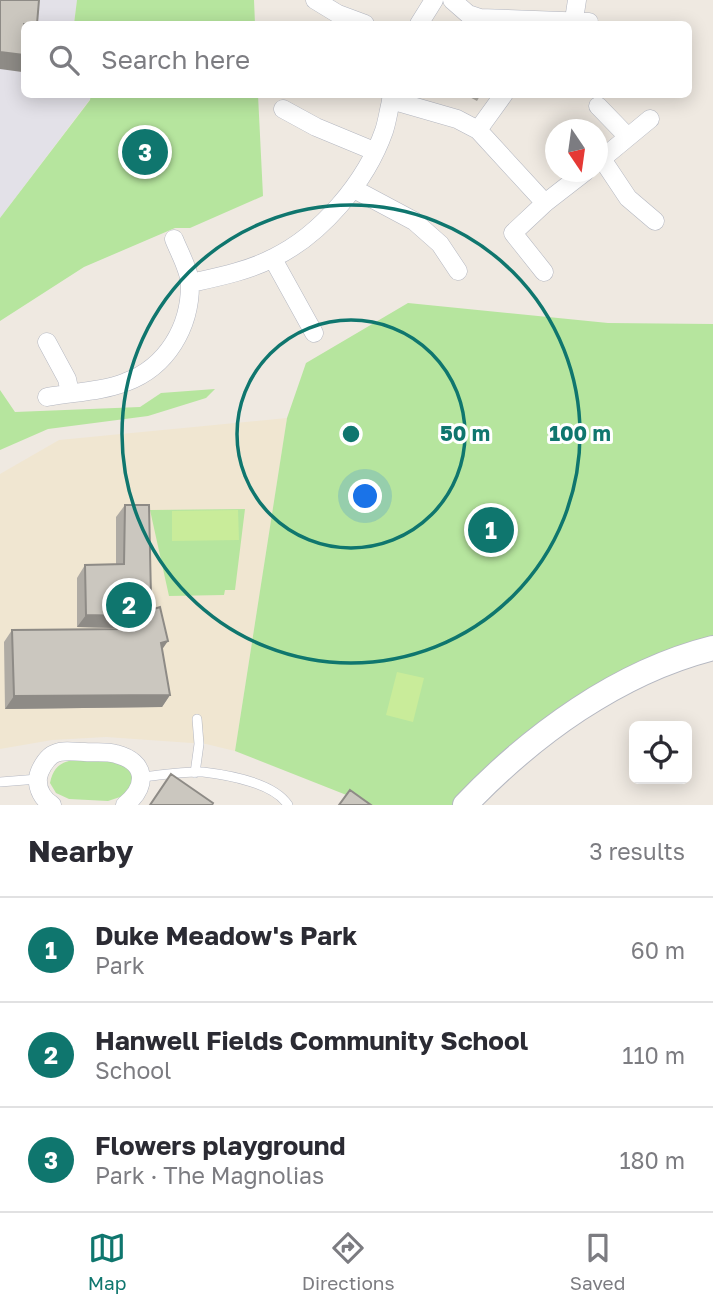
<!DOCTYPE html>
<html lang="en">
<head>
<meta charset="utf-8">
<style>
	:root { --surface:#fff; --page:#f7f7f7; --text:#2b2b33; --muted:#7c7c81; --line:#e1e1e2; --accent:#0f766e }
	body { margin:0; font-family:"Golos Text",sans-serif; background:var(--page); color:var(--text) }
	.controls { position:absolute; right:21px; bottom:21px; display:grid; overflow:hidden; border-radius:10px; box-shadow:0 4px 18px #0003 }
	.controls button { width:63px; height:63px; display:grid; place-items:center; padding:0; border:0; border-bottom:2px solid var(--line); background:var(--surface); color:var(--text); font:35px sans-serif }
	.compass { position:absolute; left:545px; top:119px; width:63px; height:63px; border-radius:50%; background:var(--surface); box-shadow:0 4px 18px #0003; rotate:167deg }
	.you { position:absolute; left:366px; top:497px; width:24px; height:24px; margin:-18px; border:5px solid #fff; border-radius:50%; background:#1a73e8; box-shadow:0 0 0 10px #1a73e833 }
	.badge { display:grid; place-items:center; width:46px; height:46px; border-radius:50%; background:var(--accent); color:#fff; font-size:23px; font-weight:700 }
	.pin { position:absolute; translate:-50% -50%; border:4px solid #fff; box-shadow:0 2px 7px #0006 }
	.list { margin:0; padding:0; list-style:none }
	h2 { display:flex; justify-content:space-between; align-items:center; height:91px; margin:0; padding:0 28px; font-size:30px }
	h2 small { font-size:23px; font-weight:400; color:var(--muted) }
	.list li { display:grid; grid-template-columns:46px 1fr auto; gap:21px; align-items:center; box-sizing:border-box; height:105px; padding:0 28px; border-top:2px solid var(--line) }
	.list b { display:block; font-size:26px; white-space:nowrap }
	.list p { margin:0; font-size:23px; white-space:nowrap; color:var(--muted) }
	.list em { font-size:23px; font-style:normal; color:var(--muted) }
	.icon { flex:none; width:38px; height:38px; fill:none; stroke:currentColor; stroke-width:2; stroke-linecap:round; stroke-linejoin:round }
	.map { position:relative; flex:none; width:713px; height:805px; overflow:hidden }
	.search { position:absolute; background:var(--surface); box-shadow:0 4px 18px #0003; left:21px; right:21px; top:21px; height:77px; display:flex; align-items:center; gap:18px; box-sizing:border-box; padding:0 24px; border-radius:10px; color:var(--muted); font-size:26px }
	.sheet { height:406px; background:var(--surface) }
	nav { display:flex; justify-content:space-around; align-items:center; box-sizing:border-box; height:98px; border-top:2px solid var(--line); background:var(--surface); font-size:19px; color:var(--muted) }
	nav a { display:grid; justify-items:center; gap:4px }
	nav .on { color:var(--accent) }
	.map>svg:first-child { display:block }
</style>
</head>
<body>
<div class="map">
<svg width="713" height="805" viewBox="0 0 713 805">
	<rect width="100%" height="100%" fill="#efe9e1"/>
	<!-- industrial -->
	<path fill="#e3e1e8" d="M0,0H77L74,24H24V94L91,95L90,99L0,218Z"/>
	<!-- education -->
	<path fill="#f0e6d1" d="M287,418L235,751L206,744L106,737L52,740L0,749V474L59,440Z"/>
	<!-- green -->
	<path fill="#b6e59e" d="M77,0H254L255,24H74Z
		M91,94L258,95L263,196L190,228H175L84,267L0,321V218L90,100Z
		M408,303L608,323L713,324V642L664,656L456,805H361L349,796L235,751L287,418L306,363Z
		M215,389L206,398L148,416L48,429L0,450V390L15,412L140,407L161,393Z
		M245,509L235,590H225L224,595L169,596L150,510Z
		M91,759L128,763L135,783L123,796L108,801L69,799L56,793L50,783C55,759 70,760 91,759Z"/>
	<!-- pitch -->
	<path fill="#c9ec9a" d="M238,510L239,540L172,541V511Z
		M397,672L424,678L413,722L386,715Z"/>
	<g fill="none" stroke-linecap="round" stroke-linejoin="round">
		<defs>
			<path id="lane" d="M195,773L199,744L197,719
				M142,777C162,775 183,771 203,772C228,775 274,783 288,805
				M0,782L38,779"/>
			<path id="street" d="M315,0L338,14L365,24
				M452,0L468,14L480,18L589,22
				M574,20L577,0
				M419,24L434,0
				M391,100L457,119L478,130L545,203
				M598,106L628,137
				M283,109L316,127L374,151
				M478,130L504,94
				M602,159L628,198L655,221
				M598,162L650,119
				M354,189L414,221L440,244L458,271
				M273,259L314,333
				M544,272L513,233L545,203L585,172
				M191,283C218,277 248,271 273,258C321,235 366,182 384,131C388,119 389,106 393,94
				M47,342L67,379L70,393
				M47,397C73,392 101,392 126,382C167,367 190,327 190,285C190,271 179,252 174,239
				M52,805C43,799 37,789 38,778C39,770 46,759 52,755C61,749 74,752 84,752C94,753 106,751 116,754C147,762 148,786 125,805"/>
			<path id="secondary" d="M465,805C532,735 618,672 713,648"/>
		</defs>
		<!-- lane casing -->
		<use href="#lane" stroke="#b4b7c1" stroke-width="10"/>
		<!-- street casing -->
		<use href="#street" stroke="#b4b7c1" stroke-width="19"/>
		<!-- secondary casing -->
		<use href="#secondary" stroke="#b4b7c1" stroke-width="26"/>
		<!-- lane -->
		<use href="#lane" stroke="#fff" stroke-width="9"/>
		<!-- street -->
		<use href="#street" stroke="#fff" stroke-width="18"/>
		<!-- secondary -->
		<use href="#secondary" stroke="#fff" stroke-width="24"/>
	</g>
	<!-- wall -->
	<path fill="#afaba4" d="M464,94H481L477,101Z
		M125,505L151,596L170,695L162,707L5,709L4,642L12,630L116,629V628L77,627V578L85,565H116V517Z"/>
	<!-- shaded-wall -->
	<path fill="#8e8b86" d="M0,52L24,55V68L22,72L0,69Z
		M86,615L125,616L116,628L77,627Z
		M168,641L159,654L161,643Z
		M170,695L162,707L5,709L14,696Z"/>
	<!-- building -->
	<path fill="#cbc7bf" stroke="#8e8b86" stroke-width="2" d="M0,0H39L37,24H24V55L0,52Z
		M125,505H149L151,596L154,609L160,607L168,641L161,643L170,695L14,696L12,630L125,629V616L86,615L85,565L124,564Z
		M171,774L213,803L212,805H150Z
		M350,790L371,805H339Z"/>
	<!-- distance rings -->
	<g fill="none" stroke="#0f766e" stroke-width="3.5">
		<circle cx="351" cy="434" r="114"/>
		<circle cx="351" cy="434" r="229"/>
	</g>
	<circle cx="351" cy="434" r="10" fill="#0f766e" stroke="#fff" stroke-width="3.5"/>
	<g font-size="21" text-anchor="middle" font-weight="bold" fill="#0f766e" stroke="#fff" stroke-width="6" stroke-linejoin="round" paint-order="stroke">
		<text x="465" y="441">50 m</text>
		<text x="580" y="441">100 m</text>
	</g>
</svg>
<div class="controls">
<button><svg class="icon" aria-label="locate" viewBox="0 0 24 24"><circle cx="12" cy="12" r="6"/><path d="M12 2v4M12 18v4M2 12h4M18 12h4"/></svg></button>
</div>
<svg class="compass" viewBox="-18 -18 36 36"><path d="M0-13l5 13h-10z" fill="#e53935"/><path d="M0 13l5-13h-10z" fill="#7c7c81"/></svg>
<div class="you"></div>
<div class="pin badge" style="left:491px;top:530px">1</div>
<div class="pin badge" style="left:129px;top:605px">2</div>
<div class="pin badge" style="left:145px;top:152px">3</div>
<div class="search"><svg class="icon" aria-label="search" viewBox="0 0 24 24"><circle cx="10" cy="10" r="6"/><path d="M15 15l6 6"/></svg>Search here</div>
</div>
<section class="sheet">
<h2>Nearby<small>3 results</small></h2>
<ul class="list">
<li><span class="badge">1</span><div><b>Duke Meadow's Park</b><p>Park</p></div><em>60 m</em></li>
<li><span class="badge">2</span><div><b>Hanwell Fields Community School</b><p>School</p></div><em>110 m</em></li>
<li><span class="badge">3</span><div><b>Flowers playground</b><p>Park · The Magnolias</p></div><em>180 m</em></li>
</ul>
</section>
<nav>
<a class="on"><svg class="icon" aria-label="map" viewBox="0 0 24 24"><path d="M3 6l6-2 6 2 6-2v14l-6 2-6-2-6 2zM9 4v14M15 6v14"/></svg>Map</a>
<a><svg class="icon" aria-label="directions" viewBox="0 0 24 24"><path d="M12 3l9 9-9 9-9-9zM9 14v-3h6M13 9l2 2-2 2"/></svg>Directions</a>
<a><svg class="icon" aria-label="saved" viewBox="0 0 24 24"><path d="M7 4h10v16l-5-4-5 4z"/></svg>Saved</a>
</nav>
</body>
</html>
